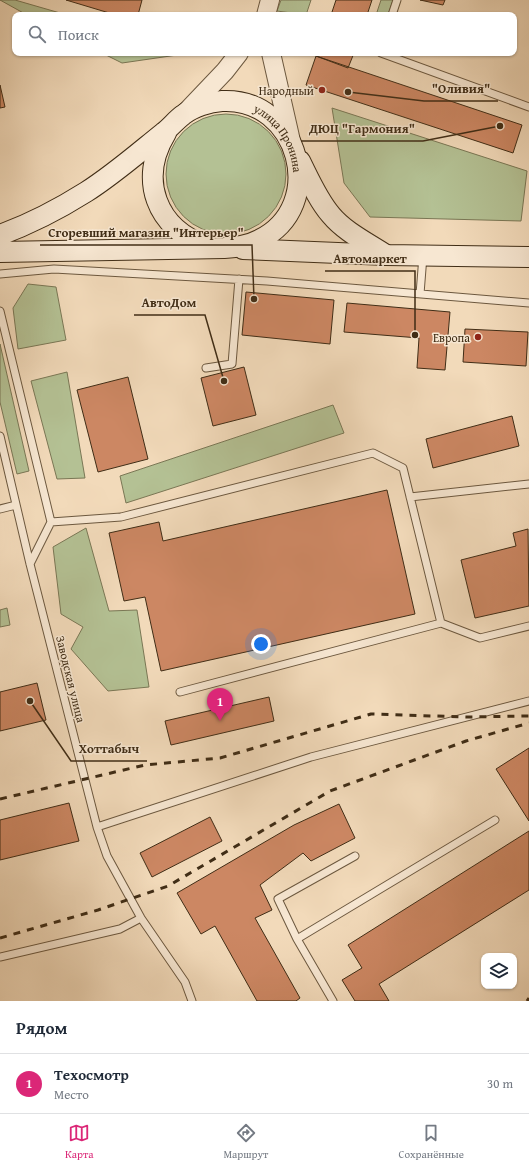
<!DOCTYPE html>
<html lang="ru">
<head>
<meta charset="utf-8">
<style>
	:root { --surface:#fff; --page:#f6f6f7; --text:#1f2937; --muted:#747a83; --line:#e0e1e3; --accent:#db2777 }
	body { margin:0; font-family:"Gentium Book Plus",serif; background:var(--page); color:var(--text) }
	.controls { position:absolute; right:12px; bottom:12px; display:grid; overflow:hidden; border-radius:8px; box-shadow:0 1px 3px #0004 }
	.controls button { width:36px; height:36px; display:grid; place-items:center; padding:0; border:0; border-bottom:1px solid var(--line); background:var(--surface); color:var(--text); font:20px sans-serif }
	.you { position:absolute; left:261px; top:644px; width:14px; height:14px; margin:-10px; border:3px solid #fff; border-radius:50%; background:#1a73e8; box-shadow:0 0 0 6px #1a73e833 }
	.badge { display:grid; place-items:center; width:26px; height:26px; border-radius:50%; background:var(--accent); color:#fff; font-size:13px; font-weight:700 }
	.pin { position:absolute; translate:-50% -33px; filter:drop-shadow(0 1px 2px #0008) }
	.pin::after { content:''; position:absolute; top:21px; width:14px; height:12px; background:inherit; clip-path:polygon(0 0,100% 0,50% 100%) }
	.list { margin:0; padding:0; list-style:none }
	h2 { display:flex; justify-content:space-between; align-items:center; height:52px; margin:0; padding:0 16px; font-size:17px }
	h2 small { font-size:13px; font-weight:400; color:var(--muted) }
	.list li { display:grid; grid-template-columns:26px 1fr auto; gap:12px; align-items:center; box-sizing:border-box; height:60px; padding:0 16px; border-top:1px solid var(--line) }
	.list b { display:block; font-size:15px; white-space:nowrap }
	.list p { margin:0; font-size:13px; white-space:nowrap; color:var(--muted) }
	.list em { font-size:13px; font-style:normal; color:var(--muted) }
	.icon { flex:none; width:22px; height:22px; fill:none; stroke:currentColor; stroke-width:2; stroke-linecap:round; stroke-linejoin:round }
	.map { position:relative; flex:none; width:529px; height:1001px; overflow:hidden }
	.search { position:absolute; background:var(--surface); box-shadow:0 1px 3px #0004; left:12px; right:12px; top:12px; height:44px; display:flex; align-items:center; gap:10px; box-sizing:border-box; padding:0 14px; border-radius:8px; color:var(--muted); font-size:15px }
	.sheet { height:112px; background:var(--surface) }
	nav { display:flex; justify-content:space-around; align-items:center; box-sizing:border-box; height:56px; border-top:1px solid var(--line); background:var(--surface); font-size:11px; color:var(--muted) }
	nav a { display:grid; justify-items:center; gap:2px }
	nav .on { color:var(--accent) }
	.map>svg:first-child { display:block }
</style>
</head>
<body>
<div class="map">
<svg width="529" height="1001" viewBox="0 0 529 1001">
	<rect width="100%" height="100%" fill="#f2daba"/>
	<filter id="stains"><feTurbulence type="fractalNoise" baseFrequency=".005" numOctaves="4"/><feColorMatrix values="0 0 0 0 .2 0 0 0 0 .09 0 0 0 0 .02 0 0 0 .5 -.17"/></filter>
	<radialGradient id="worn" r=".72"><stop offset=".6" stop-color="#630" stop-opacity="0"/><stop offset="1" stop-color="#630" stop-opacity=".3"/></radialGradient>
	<!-- green -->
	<path fill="#b4c194" stroke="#7a7755" d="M0,0H15L67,15H27Z
		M281,0H311L306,15L277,11Z
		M381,0H393L388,15H376Z
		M102,53H191L122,63Z
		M332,108L527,171L521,221L370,217L344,183Z
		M166 174a60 60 0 1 1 120 0a60 60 0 1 1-120 0Z
		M28,284L56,287L66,340L18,349L13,308Z
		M0,344L29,471L17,474L0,402Z
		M67,372L85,478L57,479L31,381Z
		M333,405L344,433L126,503L120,476Z
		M86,528L109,611L137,610L149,687L108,691L71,649L83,627L61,614L53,547Z
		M7,608L10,625L0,627V610Z"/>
	<!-- building -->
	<path fill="#cc8763" stroke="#402d16" d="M66,0H142L138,15H116Z
		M336,0H372L367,15H331Z
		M420,0H445L443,5Z
		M317,53H354L348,68L316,56Z
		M316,56L522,125L513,153L306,85Z
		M0,85L5,107L0,108Z
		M246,292L334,300L330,344L242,335Z
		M347,303L450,312L445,370L417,368L419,338L344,332Z
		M465,329L528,332L526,366L463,362Z
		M244,367L256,415L213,426L201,378Z
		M128,377L148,459L98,472L77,390Z
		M512,416L519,446L433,468L426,439Z
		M387,490L415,614L161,671L145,597L124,601L109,533L159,522L163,541Z
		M528,529L529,606L475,618L461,560L516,546L513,533Z
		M37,683L46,720L0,731V692Z
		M269,697L274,721L171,745L165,721Z
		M529,748V821L496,769Z
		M69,803L79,841L0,860V820Z
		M339,804L355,838L311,861L303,853L260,885L272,910L255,918L300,998L296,1001H257L215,926L201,934L177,893L294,825Z
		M210,817L222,841L152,877L140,853Z
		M529,831V890L379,984L389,1001H355L342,980L362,968L348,945Z"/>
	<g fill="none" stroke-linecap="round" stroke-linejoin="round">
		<defs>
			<path id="service" d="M392,15L397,0
				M381,53L529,107
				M0,274L54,269L267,281L529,303
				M420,294L423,256
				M0,311L51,522L30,564
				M206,368L232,364L239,279
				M0,436L30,564L97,827L107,856L141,918L185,982L192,1001
				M410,497L529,484
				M0,509L16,505
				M51,522L121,517L373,453L403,468L441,623L180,692
				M441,623L480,638L529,626
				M97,827L311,757L529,701
				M297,939L278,899L355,856
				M0,957L120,929L141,918
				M333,1001L297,939L495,820"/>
			<path id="tertiary" d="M266,15L270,0
				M271,53L291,141
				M186,112L225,71L239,53"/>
			<g id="secondary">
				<path d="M166,133C138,179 156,229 207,246"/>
				<path d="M300,161C309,179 318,200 331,215C345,232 368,243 386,255"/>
				<path id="s1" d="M0,235C30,224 59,209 86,192C113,175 138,153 163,133C170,128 176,120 183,115C193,107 209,102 222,101C299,97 329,206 259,240C248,246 236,247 224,248L0,252"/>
				<path d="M243,249L386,255L529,257"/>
			</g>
		</defs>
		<!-- service casing -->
		<use href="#service" stroke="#6c583f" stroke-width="9"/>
		<!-- tertiary casing -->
		<use href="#tertiary" stroke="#6c583f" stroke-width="20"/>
		<!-- secondary casing -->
		<use href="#secondary" stroke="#402d16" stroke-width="22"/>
		<!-- service -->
		<use href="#service" stroke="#f7e7d2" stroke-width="7"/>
		<!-- tertiary -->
		<use href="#tertiary" stroke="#f7e7d2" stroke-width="18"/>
		<!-- secondary -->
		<use href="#secondary" stroke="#f7e7d2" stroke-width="20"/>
		<!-- rail -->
		<path stroke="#402d16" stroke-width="3" stroke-dasharray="7 7" stroke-linecap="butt" d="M0,799L145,765L220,758L371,714L466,717L529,716
			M0,938L98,910L168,886L330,791L466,741L529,723
			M527,1001L529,998"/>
	</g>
	<!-- markers -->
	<g fill="#8f2418" stroke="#f7e7d2" stroke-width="1.5">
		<circle cx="322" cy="90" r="4"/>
		<circle cx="478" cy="337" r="4"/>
	</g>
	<g text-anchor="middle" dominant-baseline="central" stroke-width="3" stroke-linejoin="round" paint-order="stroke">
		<!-- poi labels -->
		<g font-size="12" fill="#402d16" stroke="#f7e7d2" text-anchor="end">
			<text x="314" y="90">Народный</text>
			<text x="470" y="337">Европа</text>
		</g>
		<!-- street labels -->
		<g font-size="12" fill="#402d16" stroke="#f7e7d2">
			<text stroke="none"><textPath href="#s1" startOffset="337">улица Пронина</textPath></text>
			<text transform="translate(71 679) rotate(76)">Заводская улица</text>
		</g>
	</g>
	<!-- callouts -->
	<path fill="none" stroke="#402d16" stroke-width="1.5" d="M348 92L424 101H498M500 126L423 141H301M254 299L252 245H40M415 335L415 271H325M224 381L205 315H134M30 701L71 761H147"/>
	<g fill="#402d16" stroke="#f7e7d2" stroke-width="1.5">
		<circle cx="348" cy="92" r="4"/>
		<circle cx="500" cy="126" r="4"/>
		<circle cx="254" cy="299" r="4"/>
		<circle cx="415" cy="335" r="4"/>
		<circle cx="224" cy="381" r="4"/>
		<circle cx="30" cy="701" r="4"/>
	</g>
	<g font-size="13" text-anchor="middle" font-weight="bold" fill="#402d16" stroke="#f7e7d2" stroke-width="3" stroke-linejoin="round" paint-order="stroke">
		<text x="461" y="93">"Оливия"</text>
		<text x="362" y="133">ДЮЦ "Гармония"</text>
		<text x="146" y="237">Сгоревший магазин "Интерьер"</text>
		<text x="370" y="263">Автомаркет</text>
		<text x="169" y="307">АвтоДом</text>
		<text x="109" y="753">Хоттабыч</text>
	</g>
	<rect width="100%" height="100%" filter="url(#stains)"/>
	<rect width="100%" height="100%" fill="url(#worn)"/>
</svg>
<div class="controls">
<button><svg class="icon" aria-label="layers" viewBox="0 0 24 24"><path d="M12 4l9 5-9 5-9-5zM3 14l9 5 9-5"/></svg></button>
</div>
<div class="you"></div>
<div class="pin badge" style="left:220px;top:721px">1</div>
<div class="search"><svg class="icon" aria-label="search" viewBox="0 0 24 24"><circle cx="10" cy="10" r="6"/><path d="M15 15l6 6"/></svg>Поиск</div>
</div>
<section class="sheet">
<h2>Рядом<small></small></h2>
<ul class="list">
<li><span class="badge">1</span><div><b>Техосмотр</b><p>Место</p></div><em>30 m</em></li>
</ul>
</section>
<nav>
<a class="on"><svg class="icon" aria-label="map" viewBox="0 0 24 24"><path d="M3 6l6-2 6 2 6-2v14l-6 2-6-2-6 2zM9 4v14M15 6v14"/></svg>Карта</a>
<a><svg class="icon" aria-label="directions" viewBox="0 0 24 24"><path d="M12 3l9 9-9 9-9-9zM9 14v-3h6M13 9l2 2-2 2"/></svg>Маршрут</a>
<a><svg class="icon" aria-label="saved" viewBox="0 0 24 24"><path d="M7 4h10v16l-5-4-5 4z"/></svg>Сохранённые</a>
</nav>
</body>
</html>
